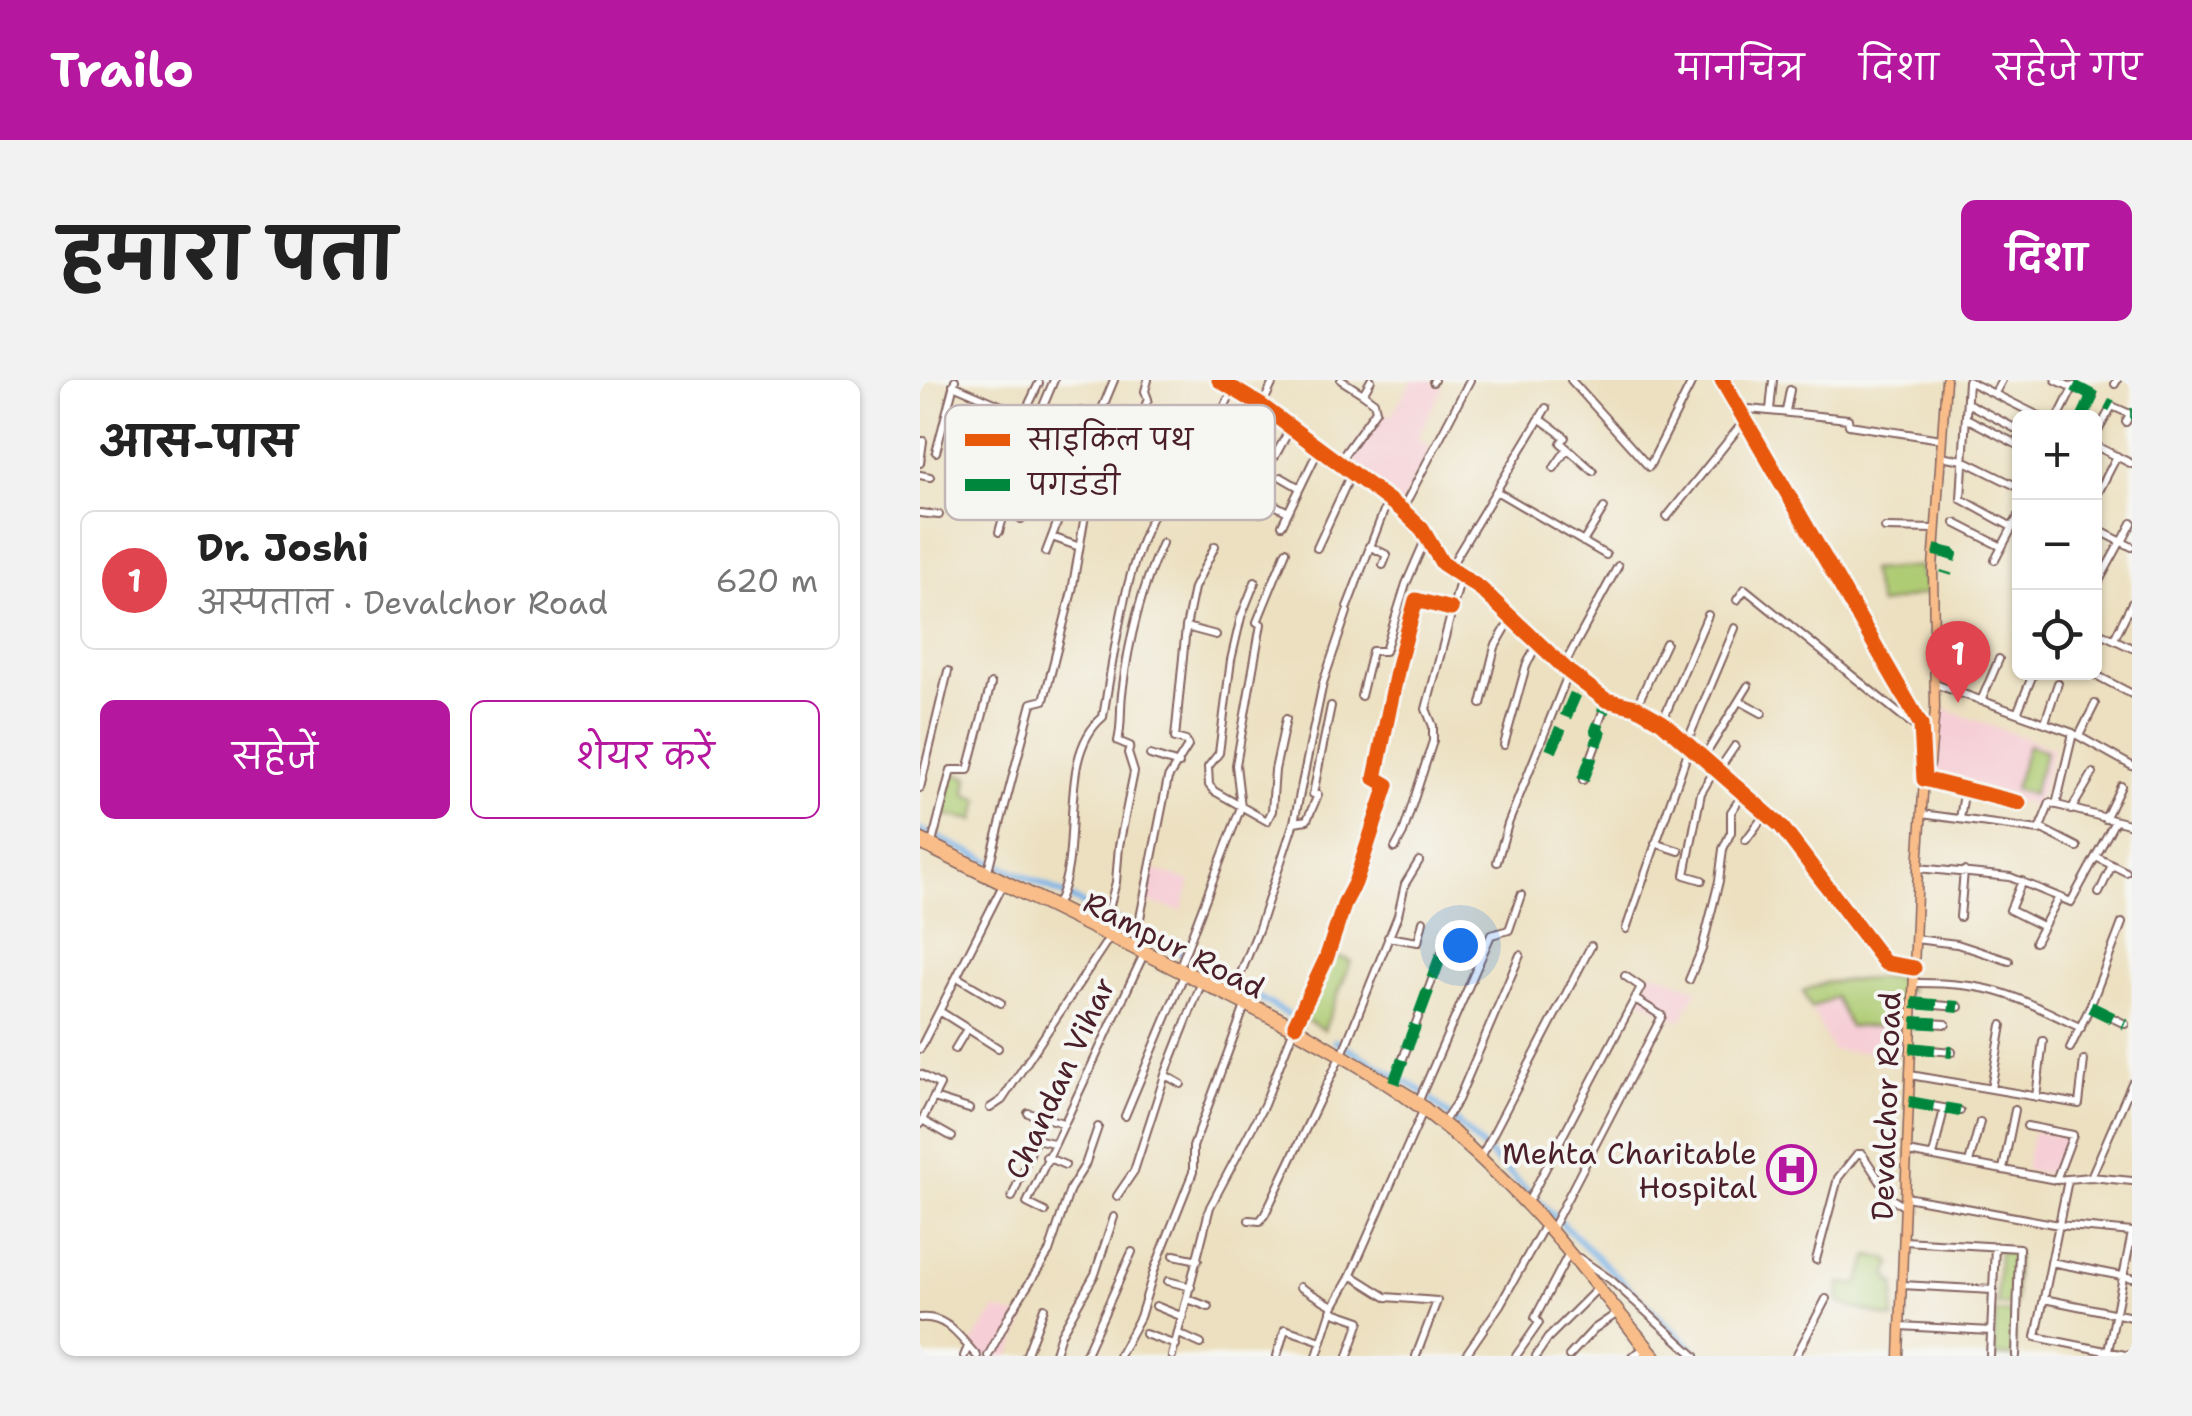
<!DOCTYPE html>
<html lang="hi">
<head>
<meta charset="utf-8">
<style>
	:root { --surface:#fff; --page:#f2f2f2; --text:#222; --muted:#767676; --line:#e0e0e0; --accent:#b5179e }
	body { margin:0; font-family:"Shantell Sans","Playpen Sans Deva",sans-serif; background:var(--page); color:var(--text) }
	.controls { position:absolute; right:30px; top:30px; display:grid; overflow:hidden; border-radius:15px; box-shadow:0 2px 8px #0004 }
	.controls button { width:90px; height:90px; display:grid; place-items:center; padding:0; border:0; border-bottom:2px solid var(--line); background:var(--surface); color:var(--text); font:50px sans-serif }
	.you { position:absolute; left:540px; top:565px; width:35px; height:35px; margin:-25px; border:8px solid #fff; border-radius:50%; background:#1a73e8; box-shadow:0 0 0 15px #1a73e833 }
	.badge { display:grid; place-items:center; width:65px; height:65px; border-radius:50%; background:var(--accent); color:#fff; font-size:32px; font-weight:700 }
	.pin { position:absolute; translate:-50% -82px; filter:drop-shadow(0 2px 5px #0008) }
	.pin::after { content:''; position:absolute; top:52px; width:35px; height:30px; background:inherit; clip-path:polygon(0 0,100% 0,50% 100%) }
	.list { margin:0; padding:0; list-style:none }
	h2 { display:flex; justify-content:space-between; align-items:center; height:130px; margin:0; padding:0 40px; font-size:42px }
	h2 small { font-size:32px; font-weight:400; color:var(--muted) }
	.list li { display:grid; grid-template-columns:65px 1fr auto; gap:30px; align-items:center; box-sizing:border-box; height:140px; margin:0 20px 20px; padding:0 20px; border:2px solid var(--line); border-radius:15px }
	.list b { display:block; font-size:38px; white-space:nowrap }
	.list p { margin:0; font-size:32px; white-space:nowrap; color:var(--muted) }
	.list em { font-size:32px; font-style:normal; color:var(--muted) }
	.actions { display:flex; gap:20px; padding:30px 40px }
	.actions a { flex:1; padding:22px 0; border:2px solid var(--accent); border-radius:15px; text-align:center; font-size:35px; color:var(--accent) }
	.actions .main { background:var(--accent); color:#fff }
	.icon { flex:none; width:55px; height:55px; fill:none; stroke:currentColor; stroke-width:2; stroke-linecap:round; stroke-linejoin:round }
	.map { position:relative; flex:none; width:1212px; height:976px; overflow:hidden; border-radius:15px }
	header { display:flex; align-items:center; gap:60px; box-sizing:border-box; height:140px; padding:0 50px; background:var(--accent); color:#fff }
	header strong { font-size:48px }
	nav { display:flex; gap:55px; margin-inline-start:auto; font-size:35px }
	.intro { display:flex; align-items:center; justify-content:space-between; box-sizing:border-box; height:240px; padding:0 60px }
	h1 { margin:0; font-size:70px }
	.button { padding:25px 45px; border-radius:15px; background:var(--accent); color:#fff; font-size:35px; font-weight:700 }
	main { display:flex; gap:60px; padding:0 60px }
	aside { flex:1; background:var(--surface); border-radius:15px; box-shadow:0 2px 8px #0004 }
	.map>svg:first-child { display:block }
</style>
</head>
<body>
<header>
<strong>Trailo</strong>
<nav><a>मानचित्र</a><a>दिशा</a><a>सहेजे गए</a></nav>
</header>
<div class="intro"><h1>हमारा पता</h1><a class="button">दिशा</a></div>
<main>
<aside>
<h2>आस-पास<small></small></h2>
<ul class="list">
<li><span class="badge" style="background:#e0444e">1</span><div><b>Dr. Joshi</b><p>अस्पताल · Devalchor Road</p></div><em>620 m</em></li>
</ul>
<div class="actions"><a class="main">सहेजें</a><a>शेयर करें</a></div>
</aside>
<div class="map">
<svg width="1212" height="976" viewBox="0 0 1212 976">
	<rect width="100%" height="100%" fill="#f6f6f2"/>
	<filter id="ink" filterUnits="userSpaceOnUse"><feTurbulence type="fractalNoise" baseFrequency=".01" numOctaves="2"/><feDisplacementMap in="SourceGraphic" scale="20" xChannelSelector="R" yChannelSelector="G"/><feConvolveMatrix kernelMatrix="1 2 1 2 8 2 1 2 1" color-interpolation-filters="sRGB"/></filter>
	<filter id="wash" filterUnits="userSpaceOnUse"><feTurbulence type="fractalNoise" baseFrequency=".0048" numOctaves="4" result="noise"/><feDisplacementMap in="SourceGraphic" scale="40" xChannelSelector="R" yChannelSelector="G"/><feGaussianBlur stdDeviation="2.25" result="paint"/><feColorMatrix in="noise" values="0 0 0 0 0 0 0 0 0 0 0 0 0 0 0 0 0 1.4 0 .05"/><feComposite in="paint" operator="in"/></filter>
	<g filter="url(#wash)">
		<rect width="100%" height="100%" fill="#ece0c0"/>
		<!-- built -->
		<path fill="#f6cfd6" d="M492,0H510L523,7L497,58L511,68L481,125L454,104L452,106L438,96L439,92L424,80L460,29L471,36Z
			M1017,326L1134,368L1116,428L1014,390Z
			M231,489L271,501L262,531L226,522Z
			M732,591L777,609L761,641L718,618Z
			M990,596L986,673L912,671L883,611L907,602Z
			M1113,751L1150,757L1142,779L1137,777L1132,795L1105,790Z
			M75,929L106,938L90,976H61L51,965Z"/>
		<!-- green -->
		<path fill="#aecc73" stroke="#7c764f" stroke-width="2.5" d="M1001,186L1000,195L1007,201V213L959,225L950,190Z
			M1108,365L1126,371L1112,415L1094,409Z
			M32,393L48,397L46,415L60,419L54,440L23,435Z
			M410,574L431,581L404,650L381,637Z
			M981,597V604L989,605V612H979L978,634L967,646L930,647L915,617L891,628L883,611L907,602Z
			M1079,871L1097,874L1095,925H1077Z
			M949,876L967,879L971,884L967,896L970,897V903H975L973,939L918,923L920,903L938,905Z
			M1076,932L1095,933L1094,976H1074Z"/>
		<g fill="none" stroke-linecap="round" stroke-linejoin="round">
			<!-- canal -->
			<path stroke="#76b2e8" stroke-width="6" d="M0,450L128,507L267,576L374,638
				M415,661L500,710L532,738L780,976"/>
		</g>
	</g>
	<g filter="url(#ink)">
		<g fill="none" stroke-linecap="round" stroke-linejoin="round">
			<defs>
				<path id="minor" d="M299,0L342,26L482,130L502,149L522,183L561,209L649,292L686,320L716,327L742,342L861,446L965,583L994,588
					M421,0L443,14
					M651,0L729,87L773,0
					M802,0L1001,345L1004,399L1099,423
					M1136,0L1153,8
					M1048,1L1041,119L1092,147
					M1048,1L1123,38
					M513,2L514,0
					M1195,4L1197,0
					M33,5L82,26
					M1075,13L1082,0
					M1047,23L1100,51
					M109,24L119,3
					M342,26L354,0
					M819,28L928,39L929,45L1021,59
					M850,30L853,0
					M161,31L177,41
					M866,31L870,10
					M619,38L645,57L641,63L673,91
					M1046,38L1100,66
					M1138,38L1154,6
					M1162,38L1173,15
					M113,53L136,63
					M1174,58L1192,26L1210,34L1206,42
					M1174,65L1212,84
					M16,72L35,0
					M1020,76L1043,80L1100,108
					M0,83L3,61
					M418,83L456,30L454,22L443,14L451,0
					M212,85L205,76L228,19L225,11L228,0
					M634,88L647,69
					M0,95L10,97
					M361,97L380,108
					M96,104L121,113
					M576,111L686,175
					M1174,121L1197,76
					M349,122L368,132
					M277,125L262,116L313,9
					M143,128L165,135
					M482,130L550,0
					M0,133L19,135
					M340,133L327,121L346,81L355,76L371,47
					M747,137L825,40
					M101,139L110,109
					M1035,143L1082,167
					M362,145L399,69
					M965,148L1015,149
					M1174,148L1212,167
					M79,152L93,103L96,104L116,43L134,0
					M132,157L157,166
					M663,162L684,128
					M1202,162L1212,143
					M449,166L467,175L463,185
					M397,168L431,94
					M126,172L152,104L161,99L177,41L194,0
					M1075,180L1100,133
					M529,189L626,28
					M335,202L321,237L311,280L299,373L288,387L289,405L294,411L347,441L352,431L355,390L366,339
					M1174,210L1201,161
					M817,220L825,209L1003,353
					M427,227L468,120
					M266,247L296,255
					M1174,250L1212,268
					M1194,259L1212,223
					M643,287L698,186
					M1170,292L1212,314
					M1015,304L1153,353L1212,386
					M441,316L452,271H465L486,204L506,158
					M820,321L842,333
					M1061,321L1079,279
					M561,324L575,267L591,239
					M716,327L746,263
					M1098,331L1114,292
					M742,342L788,235
					M1125,342L1138,303
					M1159,356L1175,324
					M767,362L815,248
					M584,365L606,286L617,264
					M230,375L259,384
					M784,377L828,306
					M798,391L815,366
					M663,400L680,354L676,351L687,320
					M0,408L28,291
					M1136,425L1153,353
					M1151,430L1173,393
					M1002,434L1119,450L1130,423L1212,445
					M1040,439L1045,407
					M1185,439L1201,406
					M374,442L387,440L398,415L393,414L411,326
					M1120,448L1157,467
					M826,460L846,433
					M12,463L31,390H48L71,304
					M735,463L759,471
					M475,468L483,453L513,361V346L506,329L541,197
					M1176,477L1206,492
					M577,482L588,444L649,292
					M998,488L1090,497L1151,522L1195,441
					M68,490L112,323L124,320L152,211L165,135L184,90L203,100
					M782,500L765,495L781,413L796,388
					M1102,501L1090,530L1122,546
					M1179,513L1192,485
					M137,524C165,469 135,377 183,337C196,262 206,176 246,110
					M1040,537L1044,491
					M184,548L196,502L199,466L214,392L208,373L210,366L198,361C202,345 200,331 202,314C208,263 221,210 242,163
					M706,549L770,366
					M468,557L498,562L503,541
					M995,559L1037,564L1089,581
					M1115,562L1139,517
					M215,563L248,398L268,366L266,361L255,358L266,247L274,208L295,166
					M260,586L321,427L316,385L341,244L337,242L366,171
					M37,597L81,623
					M769,600L782,569L799,501L803,469L811,452V432L823,414
					M993,603C1072,602 1093,615 1161,648
					M313,613L339,548L374,442L403,303L427,232
					M992,623L1039,627
					M1170,627L1205,644
					M21,632L78,668
					M992,642L1026,644
					M375,645L406,579L425,522L435,503L467,405L455,398L479,282L496,220L531,229
					M990,668L1032,672
					M1150,668L1170,627L1202,543
					M0,669L83,505
					M35,669L47,649
					M423,672L478,535L485,504L499,481
					M0,694L20,705L0,744
					M245,695L261,704
					M990,695L1159,724L1164,680
					M474,703L531,548
					M1071,709L1082,645
					M1116,717L1123,661
					M14,718L49,729
					M499,720L571,555L589,550L601,515
					M989,722L1040,731
					M70,728L82,720L189,558
					M108,733L143,743
					M205,736L264,595
					M2,740L32,757
					M524,741L538,720L600,575
					M1107,746L1153,755L1136,800
					M988,772L1136,800L1171,797L1212,801
					M562,775L671,566
					M1013,776L1024,729
					M126,777L145,785
					M1049,783L1060,742
					M1083,789L1095,730
					M1171,797L1212,703
					M1148,800L1116,957L1210,976
					M197,816L214,791L245,695L281,604
					M92,817L116,759L133,763
					M986,817L1139,845L1212,852
					M608,822L721,607L705,596
					M125,832L107,823L224,574
					M329,840L340,841L345,834L420,677
					M632,848L742,636L715,619
					M984,861L1099,868L1096,976
					M254,875L278,880
					M659,878L691,900L775,976
					M896,880L918,798L937,774H942L972,819L985,827
					M1131,882L1212,898
					M431,895L466,917L517,921L496,976
					M248,901L271,907
					M982,905L1073,910
					M380,907L413,926
					M268,919L289,927
					M1124,919L1212,937
					M236,926L263,937
					M411,931L440,941L428,976
					M0,938C27,935 40,958 57,976
					M980,946L1071,951
					M225,954L256,965
					M259,954L281,964
					M44,976L48,967
					M68,976L91,932L129,872L150,809L165,785L178,747
					M106,976L124,928
					M134,976L141,954L175,894L194,837
					M165,976L212,872
					M199,976L220,937L235,888L273,792V767L325,626
					M252,976L290,827L344,725L373,651
					M357,976L365,949L401,961
					M397,976L412,929L429,899L503,731
					M545,976L580,925L623,848
					M596,976L619,943L615,938L648,875
					M616,976L628,958L676,910
					M649,976L674,949L696,934
					M712,976L724,969
					M876,976L906,919
					M1070,976L1075,866
					M1187,976L1212,853"/>
				<path id="major" d="M0,457L370,642L494,717L534,750L617,831L737,976
					M0,465C97,513 195,560 293,610C362,645 434,680 497,727C586,794 662,886 729,976
					M979,976L998,488L1004,399L1010,384L1015,329L1013,188L1026,0"/>
			</defs>
			<!-- minor casing -->
			<use href="#minor" stroke="#83635f" stroke-width="10"/>
			<!-- major casing -->
			<use href="#major" stroke="#83635f" stroke-width="11"/>
			<!-- minor -->
			<use href="#minor" stroke="#fff" stroke-width="6"/>
			<!-- major -->
			<use href="#major" stroke="#f8bd89" stroke-width="8"/>
			<!-- quiet -->
			<path stroke="#00873e" stroke-width="12" stroke-dasharray="25 12" stroke-linecap="butt" d="M1154,6L1192,26
				M1210,34H1212
				M1162,38L1173,15
				M1014,170L1032,174L1026,194
				M631,371L661,301
				M663,400L680,354L676,351L687,320
				M992,623L1039,627
				M1170,627L1205,644
				M992,642L1026,644
				M990,668L1032,672
				M474,703L531,548
				M989,722L1040,731"/>
			<defs>
				<path id="cycleway" d="M299,0L342,26L482,130L502,149L522,183L561,209L649,292L686,320L716,327L742,342L861,446L965,583L994,588
					M802,0L1001,345L1004,399L1099,423
					M375,645L406,579L425,522L435,503L467,405L455,398L479,282L496,220L531,229"/>
			</defs>
			<!-- cycleway casing -->
			<use href="#cycleway" stroke="#f6f6f2" stroke-width="21"/>
			<!-- cycleway -->
			<use href="#cycleway" stroke="#e8590c" stroke-width="15"/>
		</g>
	</g>
	<!-- icons -->
	<defs>
		<symbol id="hospital-ring" viewBox="-11 -11 22 22"><circle r="9.5" fill="#f6f6f2" stroke="#b5179e" stroke-width="1.5"/><path d="M-5-5h3v3.5h4V-5h3V5h-3V1.5h-4V5h-3Z" fill="#b5179e"/></symbol>
	</defs>
	<g fill-rule="evenodd">
		<use href="#hospital-ring" x="844" y="762" width="55" height="55"/>
	</g>
	<g text-anchor="middle" dominant-baseline="central" stroke-width="8" stroke-linejoin="round" paint-order="stroke">
		<!-- street labels -->
		<g font-size="30" fill="#4a1f2b" stroke="#f6f6f2">
			<text transform="translate(254 565) rotate(27)">Rampur Road</text>
			<text transform="translate(140 698) rotate(-65)">Chandan Vihar</text>
			<text transform="translate(966 726) rotate(-88)">Devalchor Road</text>
		</g>
		<!-- poi labels -->
		<g font-size="30" fill="#4a1f2b" stroke="#f6f6f2" text-anchor="end">
			<text x="837" y="773">Mehta Charitable<tspan x="837" dy="34">Hospital</tspan></text>
		</g>
	</g>
	<!-- legend -->
	<rect x="25" y="25" width="330" height="115" rx="15" fill="#f6f6f2" stroke="#c2b6b6" stroke-width="2.5"/>
	<rect x="45" y="54" width="45" height="12" fill="#e8590c"/>
	<rect x="45" y="99" width="45" height="12" fill="#00873e"/>
	<g font-size="28" fill="#4a1f2b">
		<text x="108" y="70">साइकिल पथ</text>
		<text x="108" y="115">पगडंडी</text>
	</g>
</svg>
<div class="controls">
<button>+</button>
<button>−</button>
<button><svg class="icon" aria-label="locate" viewBox="0 0 24 24"><circle cx="12" cy="12" r="6"/><path d="M12 2v4M12 18v4M2 12h4M18 12h4"/></svg></button>
</div>
<div class="you"></div>
<div class="pin badge" style="left:1038px;top:323px;background:#e0444e">1</div>
</div>
</main>
</body>
</html>
